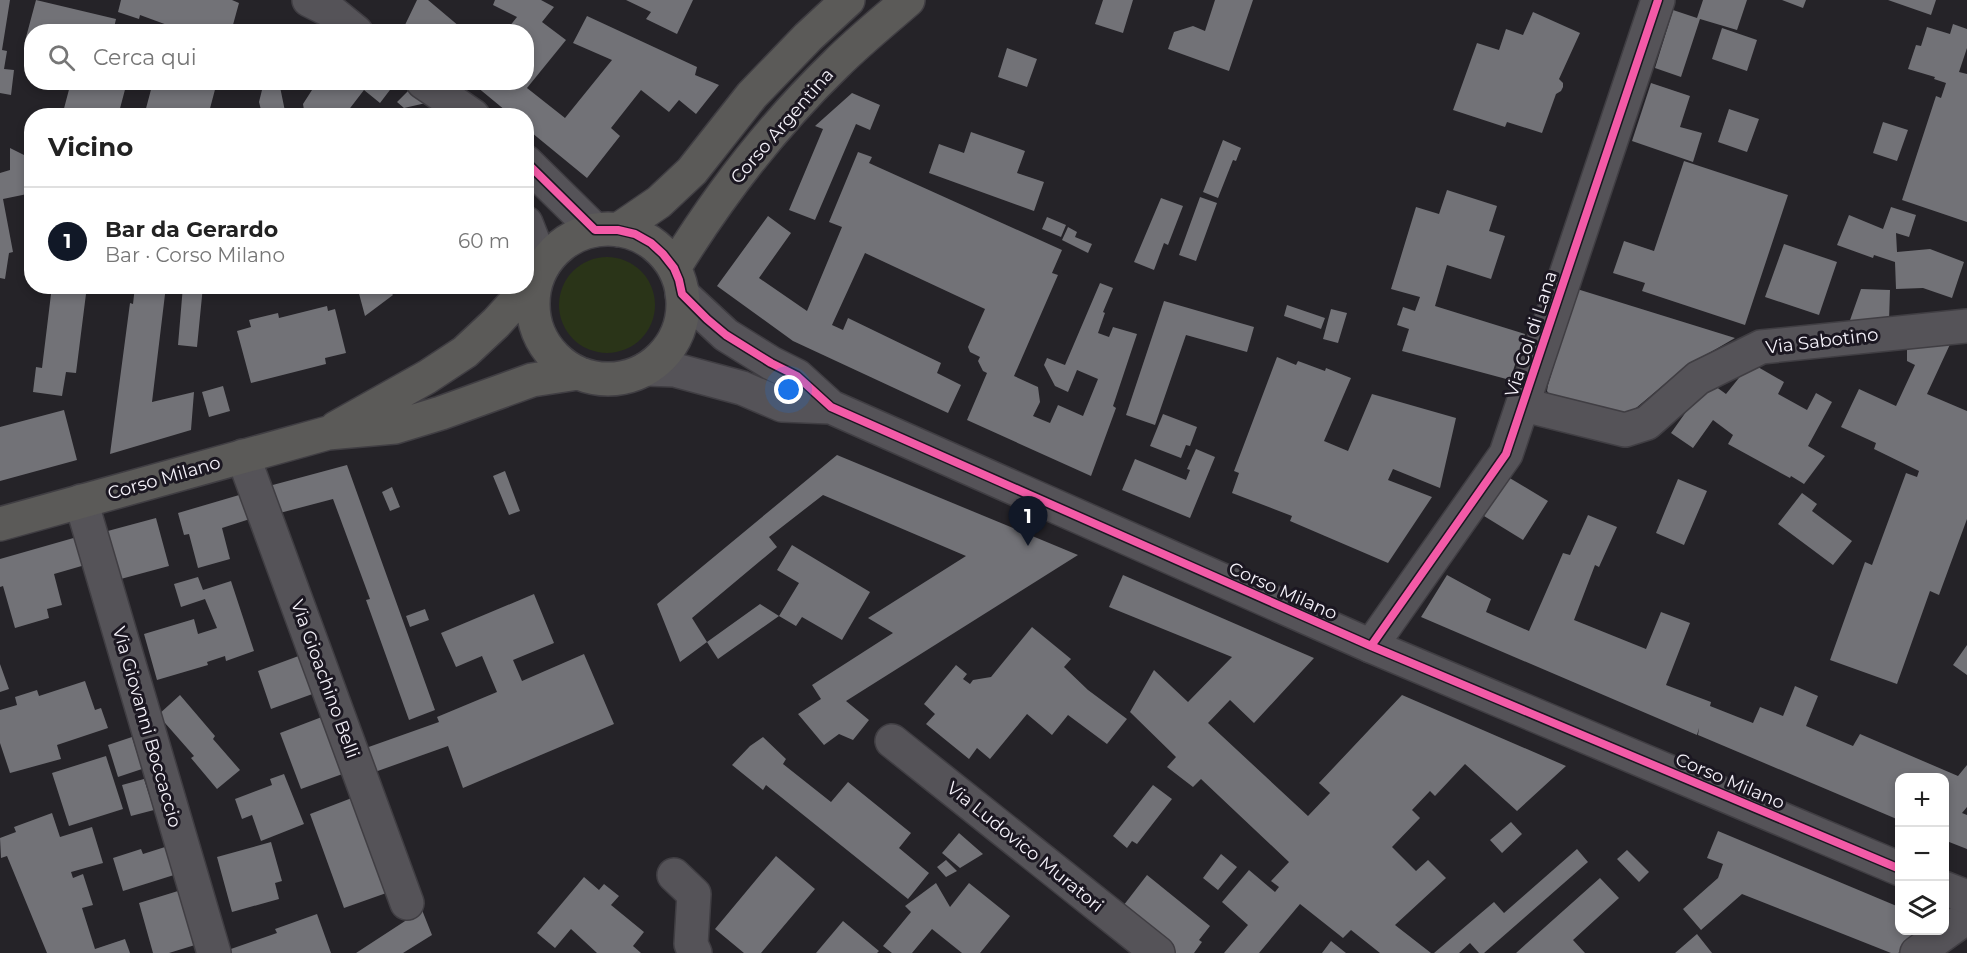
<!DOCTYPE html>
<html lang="it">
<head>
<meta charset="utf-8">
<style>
	:root { --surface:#fff; --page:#f6f6f6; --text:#222; --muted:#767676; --line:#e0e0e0; --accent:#111827 }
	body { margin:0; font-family:Montserrat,sans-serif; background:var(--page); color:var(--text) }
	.controls { position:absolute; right:18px; bottom:18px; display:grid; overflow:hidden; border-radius:12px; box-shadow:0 3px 9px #0003 }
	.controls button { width:54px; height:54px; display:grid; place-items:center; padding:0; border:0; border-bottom:2px solid var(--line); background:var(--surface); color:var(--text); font:30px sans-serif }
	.you { position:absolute; left:789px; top:390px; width:21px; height:21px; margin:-15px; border:4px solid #fff; border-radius:50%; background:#1a73e8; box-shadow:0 0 0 9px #1a73e833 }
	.badge { display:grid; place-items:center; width:39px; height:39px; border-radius:50%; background:var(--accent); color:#fff; font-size:20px; font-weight:700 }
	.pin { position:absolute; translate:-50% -50px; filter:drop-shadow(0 2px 3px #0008) }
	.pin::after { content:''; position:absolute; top:32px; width:21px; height:18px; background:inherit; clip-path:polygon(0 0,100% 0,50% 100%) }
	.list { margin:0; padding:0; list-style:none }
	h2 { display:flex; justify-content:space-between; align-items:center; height:78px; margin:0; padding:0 24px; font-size:26px }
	h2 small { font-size:20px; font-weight:400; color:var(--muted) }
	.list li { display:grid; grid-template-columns:39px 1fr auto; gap:18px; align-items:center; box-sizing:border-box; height:108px; padding:0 24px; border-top:2px solid var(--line) }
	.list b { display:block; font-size:22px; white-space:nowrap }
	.list p { margin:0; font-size:20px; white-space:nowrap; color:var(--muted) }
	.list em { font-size:20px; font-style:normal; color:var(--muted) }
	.icon { flex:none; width:33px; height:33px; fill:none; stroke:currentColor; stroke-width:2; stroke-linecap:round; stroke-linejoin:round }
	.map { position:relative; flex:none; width:1967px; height:953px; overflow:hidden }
	.search { position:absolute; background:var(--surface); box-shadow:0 3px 9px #0003; left:24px; top:24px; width:510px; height:66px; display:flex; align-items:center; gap:15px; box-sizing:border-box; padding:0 21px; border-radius:24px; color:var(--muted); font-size:22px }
	.panel { position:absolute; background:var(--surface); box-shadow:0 3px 9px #0003; left:24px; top:108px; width:510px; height:186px; border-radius:24px }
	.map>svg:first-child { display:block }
</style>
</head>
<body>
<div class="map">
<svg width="1967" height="953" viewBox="0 0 1967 953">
	<rect width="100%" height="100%" fill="#252328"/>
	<!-- grass -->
	<path fill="#2a3418" d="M559 305a48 48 0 1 1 96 0a48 48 0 1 1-96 0Z"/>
	<!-- building -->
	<path fill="#727277" d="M0,0H10L2,50L7,51L4,69L14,70L11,95L0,93Z
		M36,0L116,19L113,32H32V43L25,41Z
		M121,0H232L239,3L231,32H168L170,26L140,15L139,19L118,12Z
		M417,0H428L466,32H409L404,27Z
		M495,0H541L554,7L542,22L566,40L527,88L565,118L612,60L573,43L587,16L697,67L695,75L719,85L696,114L679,100L669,112L641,90L611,128L620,136L587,178L526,128V116H512L471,82H526V32H505L517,17L493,5Z
		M626,0H693L677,34L646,19L651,12Z
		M1103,0H1133L1123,33L1095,24Z
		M1215,0H1253L1229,71L1168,49L1174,32L1193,26L1205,31Z
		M1703,0H1747L1737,30L1700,19L1681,77L1655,68L1673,10L1697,18Z
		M1782,0H1806L1803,8Z
		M1888,0H1936L1931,15Z
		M1533,12L1580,33L1559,79L1563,83V87L1561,91L1556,94L1542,133L1507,122L1505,127L1453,110L1477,43L1499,50L1506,29L1523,35Z
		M1953,24L1967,29V48L1959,72L1967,74V222L1902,200L1936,96L1941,98L1946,83L1934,79L1935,77L1908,69L1916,45L1921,46L1927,27L1950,34Z
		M1722,28L1757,40L1747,71L1712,59Z
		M1007,48L1037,59L1027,87L998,77Z
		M71,82H127L118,116H62Z
		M153,82H217L208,116H144Z
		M264,82H279L286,116H241L261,110L259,102Z
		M314,82H396L380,103L364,90L344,116H305L303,104L312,90L309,88Z
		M1651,83L1690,96L1680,127L1702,133L1693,162L1632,141Z
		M409,90L426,103L404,108L397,102Z
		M852,93L880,105L870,130L856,124L815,220L789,210L823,129L815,126Z
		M1729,109L1759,119L1747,152L1718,142Z
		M1883,122L1908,130L1897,161L1873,153Z
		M971,132L1025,151L1017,173L1044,182L1034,211L929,173L939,144L964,153Z
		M1223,140L1241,148L1236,161L1233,160L1218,198L1203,192Z
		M10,148L32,159V193L3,199L13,252L9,253L5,279L0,278V173L10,170Z
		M858,152L872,157L869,163L1062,250L1052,273L1058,275L1014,376L1038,387L1040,402L1033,416L1050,423L1058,405L1083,416L1098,379L1077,370L1068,392L1055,386L1044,365L1047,358L1065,365L1100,283L1113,288L1103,312L1105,313L1098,333L1109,337L1113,327L1137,334L1113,406L1116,408L1091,476L967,420L987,373L983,371L978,361L980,357L970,352L968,347L985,309L865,253L832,325L843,330L848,318L941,363L937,373L961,385L948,413L793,341L717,286L768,216L791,233L759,278L807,311L842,227L829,222Z
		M1684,161L1788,195L1745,325L1642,291L1645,283L1613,273L1624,241L1654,251Z
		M1447,190L1497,206L1489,231L1505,236L1491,279L1447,265L1435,306L1525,334L1510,380L1402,351L1409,329L1397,325L1403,307L1415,311L1420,297L1391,289L1416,207L1439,214Z
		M1200,197L1217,203L1196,261L1179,255Z
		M1161,198L1183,206L1168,245L1164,243L1154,270L1134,262Z
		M1891,207L1916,215L1909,237L1896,233L1897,252L1930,249L1964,262L1952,298L1923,288L1896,289L1895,262L1874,255L1873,258L1837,245L1849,215L1883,229Z
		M1047,217L1066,225L1061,237L1042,229Z
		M1068,227L1077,232L1075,237L1092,244L1088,253L1062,240Z
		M1784,244L1837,262L1819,315L1765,297Z
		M52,286H87L76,373L66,372L62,396L33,392L36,367L42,368Z
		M135,286H166L152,402L194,392L191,430L110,454L130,303L133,304Z
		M183,286H203L197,347L178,345Z
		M357,286H386L393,295L365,316Z
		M1577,289L1735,338L1685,367L1630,413L1625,415L1550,395L1547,391L1548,385Z
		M1861,289L1890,290L1889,321L1849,323Z
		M1164,301L1254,327L1247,352L1186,335L1155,425L1126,415Z
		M1287,305L1325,318L1321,329L1284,316Z
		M327,306L328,311L335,309L346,353L325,358L326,364L251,383L237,331L251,327L249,320L278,313L279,318Z
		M1331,309L1347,313L1338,343L1323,339Z
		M1952,340L1927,394L1967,411V519L1939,595L1930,591L1897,684L1830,660L1865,562L1872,565L1906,473L1917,477L1919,471L1874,449L1876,443L1841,427L1859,389L1896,406L1915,365L1907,361V342Z
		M1277,357L1296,365L1298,361L1325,371L1326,368L1351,378L1324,441L1348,451L1372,394L1456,418L1440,488L1393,469L1388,480L1432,497L1388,563L1290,521L1292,516L1232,493L1239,473L1234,471Z
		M1751,363L1784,382L1778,394L1807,410L1816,393L1832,402L1808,446L1825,456L1804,484L1791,476L1790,478L1728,444L1733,435L1713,420L1693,448L1671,433L1708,381L1726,394Z
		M223,386L230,411L209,417L202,392Z
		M64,410L77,460L0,481V427Z
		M1163,414L1197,427L1190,446L1186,445L1181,458L1150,446Z
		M1196,449L1215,457L1190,518L1122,490L1135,459L1186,480L1190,470L1187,469Z
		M837,455L1078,555L846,701L869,720L853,740L839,734L824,745L798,714L821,699L812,685L893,633L868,618L966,556L823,495L769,537L777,547L692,618L707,642L680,662L657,604Z
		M347,465L435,710L409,720L366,600L370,599L333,499L276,514L269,486Z
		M505,471L520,511L509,515L493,476Z
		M1508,477L1548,501L1523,540L1484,516Z
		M1678,479L1707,491L1684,545L1656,533Z
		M392,487L400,507L390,511L382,492Z
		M246,493L253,518L222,528L230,559L198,568L189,534L184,535L178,513Z
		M1802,493L1817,504L1812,511L1852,541L1833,565L1778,524Z
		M1588,515L1617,527L1599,567L1595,565L1574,620L1646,649L1661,612L1690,623L1666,685L1711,702L1710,706L1753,723L1760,707L1783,716L1795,686L1818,696L1806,726L1853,746L1860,734L1958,776L1967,765V807L1962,813L1967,815V849L1944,840V777H1899V820L1698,735L1699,728L1697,735L1421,617L1447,575L1491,599L1486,612L1529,631L1563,553L1570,555Z
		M156,518L169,566L117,580L104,532Z
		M84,535L92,563L54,574L62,605L47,609L49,618L15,628L3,586L0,587V559Z
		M792,545L870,592L842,640L802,617L796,626L779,616L799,583L777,570Z
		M1123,575L1314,658L1254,723L1230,700L1208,723L1308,816L1330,793L1319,783L1402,695L1566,766L1517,811L1465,764L1435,796L1430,791L1412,810L1420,818L1392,847L1416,871L1428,860L1446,878L1395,925L1431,953H1380L1351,930L1343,938L1300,904L1259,953H1224L1248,925L1222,902L1249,870L1275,892L1279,887L1271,881L1289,862L1201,779L1193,787L1167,767L1176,757L1130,712L1154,670L1188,702L1232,657L1109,607Z
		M198,577L203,590L231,581L254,651L226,661L225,656L207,662L208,665L157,680L144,634L194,619L198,634L217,628L205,599L181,607L174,584Z
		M534,594L554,643L513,660L522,681L584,654L614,724L463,788L448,746L372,773L363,749L439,722L437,717L497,692L482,656L456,667L441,633Z
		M760,604L779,616L718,659L707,642Z
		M425,609L429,620L410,627L406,616Z
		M1032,627L1071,659L1064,667L1088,690L1127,719L1107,744L1068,715L1052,735L1027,714L990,759L977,748L969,759L926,724L935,714L924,704L956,665L967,674L963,679L970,684L973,680L991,677Z
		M1967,645V675L1953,665Z
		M304,654L318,692L271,709L258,671Z
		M0,664L9,689L0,692Z
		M85,681L95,710L101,708L108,728L57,745L61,759L10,773L0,743V710L17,705L15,697L37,690L39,696Z
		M180,695L215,736L213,739L240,770L217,789L191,758L194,756L158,715Z
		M327,715L348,772L301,789L280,733Z
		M132,737L142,769L118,777L108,745Z
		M763,737L786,759L783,764L831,802L848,782L911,833L899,848L929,873L908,899L766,785L763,790L732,765L750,746Z
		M106,756L123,809L69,826L52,773Z
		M284,774L304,824L261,841L252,815L242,819L235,799L272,785L270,779Z
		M144,779L154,810L131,816L122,785Z
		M1153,785L1172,799L1137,844L1132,841L1127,848L1113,836Z
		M357,796L392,891L344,908L310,814Z
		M52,813L60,837L92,827L103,863L71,872L73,878L83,874L93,905L82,908L95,949L125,939L130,953H47L7,856L1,858L0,838L16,832L14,827Z
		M1511,822L1522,834L1502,853L1490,840Z
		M1718,831L1899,907L1900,930H1934L1898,953H1891L1742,894L1701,930L1683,909L1718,878L1723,864L1707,858Z
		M959,833L983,854L960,868L942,853Z
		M271,842L282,881L275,883L279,899L232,912L217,857Z
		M165,847L174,875L123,891L113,858L141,849L143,854Z
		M1577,849L1588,862L1484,953H1479L1470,943L1459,953H1434L1494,902L1504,913Z
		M1627,850L1649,872L1639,882L1617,859Z
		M1221,854L1237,867L1218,890L1203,878Z
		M776,856L815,889L761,953H744L715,929Z
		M946,860L957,871L946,877L937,867Z
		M1147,875L1210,926L1199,940L1202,942L1194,953H1173L1120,910Z
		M584,877L599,890L604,884L619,896L611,905L644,932L633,946L641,953H597L571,929L555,948L537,933Z
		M1600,878L1619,898L1573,940L1585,953H1516Z
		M936,883L950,907L969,883L1010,916L980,953H962L932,929L912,953H892L883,946L911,912L905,906Z
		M178,891L195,945L169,953H153L139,903Z
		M422,910L432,935L403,953H356Z
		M317,914L331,953H229L228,950L277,933L275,929Z
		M843,921L879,951L877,953H816Z
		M1697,934L1712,953H1675Z
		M1331,941L1346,953H1322Z"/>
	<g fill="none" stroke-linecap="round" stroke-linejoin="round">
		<defs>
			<path id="minor" d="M1524,405L1625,430L1647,423L1698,378L1761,347L1967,326
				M243,456L407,903
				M81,501L214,953
				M1371,646L1506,454L1658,0
				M892,741L1158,953
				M674,875L694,894L691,944L695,953
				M1917,953L1967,917"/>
			<path id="tertiary" d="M309,0L329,10L356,32
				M423,82L473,116
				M526,162L595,230
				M526,223L543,266
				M682,294L726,335L771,363L797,376L831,407L1371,646L1900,869
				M646,369L675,370L742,388L782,405L831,407
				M1944,888L1967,897"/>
			<path id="secondary" d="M533 304a75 75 0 1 1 150 0a75 75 0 1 1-150 0Z
				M618,230L659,202L692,171L752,95L808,37L848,0
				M674,268C719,195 774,124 836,64C859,41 884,21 908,0
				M336,428L427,377L465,352L496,323L537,278
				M0,524L328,433L395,427L441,413L532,380L578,373"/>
		</defs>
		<!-- minor casing -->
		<use href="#minor" stroke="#403e43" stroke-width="36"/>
		<!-- tertiary casing -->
		<use href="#tertiary" stroke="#403e43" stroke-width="36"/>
		<!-- secondary casing -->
		<use href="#secondary" stroke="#403e43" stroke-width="36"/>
		<!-- minor -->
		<use href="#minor" stroke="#555358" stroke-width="33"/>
		<!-- tertiary -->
		<use href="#tertiary" stroke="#555358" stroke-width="33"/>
		<!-- secondary -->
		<use href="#secondary" stroke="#5b5a58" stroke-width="33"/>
		<defs>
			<path id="cycleway" d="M526,162L595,230H618L635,234L651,243L663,254L674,268L679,280L682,294L707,319L726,335L771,363L797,376L831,407L1371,646L1900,869
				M1371,646L1506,454L1658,0"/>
		</defs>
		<!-- cycleway casing -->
		<use href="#cycleway" stroke="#1b1721" stroke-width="11"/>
		<!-- cycleway -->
		<use href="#cycleway" stroke="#f35aa7" stroke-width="8"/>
	</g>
	<g text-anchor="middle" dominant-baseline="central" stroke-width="6" stroke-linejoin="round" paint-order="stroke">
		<!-- street labels -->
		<g font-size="18" fill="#f4f1f9" stroke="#1b1721">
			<text transform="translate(782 126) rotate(-49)">Corso Argentina</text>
			<text transform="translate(1531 334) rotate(-72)">Via Col di Lana</text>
			<text transform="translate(1822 341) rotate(-7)">Via Sabotino</text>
			<text transform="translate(164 478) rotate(-16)">Corso Milano</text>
			<text transform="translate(1283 591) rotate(24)">Corso Milano</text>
			<text transform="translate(325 679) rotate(70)">Via Gioachino Belli</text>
			<text transform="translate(147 727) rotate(74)">Via Giovanni Boccaccio</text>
			<text transform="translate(1730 781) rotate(23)">Corso Milano</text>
			<text transform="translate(1025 847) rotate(39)">Via Ludovico Muratori</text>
		</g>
	</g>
</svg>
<div class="controls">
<button>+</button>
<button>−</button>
<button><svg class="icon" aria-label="layers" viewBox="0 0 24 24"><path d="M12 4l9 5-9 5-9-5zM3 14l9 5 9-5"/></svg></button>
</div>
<div class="you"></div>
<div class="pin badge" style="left:1028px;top:546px">1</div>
<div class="search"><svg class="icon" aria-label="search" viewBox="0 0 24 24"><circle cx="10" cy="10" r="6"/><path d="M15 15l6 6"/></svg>Cerca qui</div>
<section class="panel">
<h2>Vicino<small></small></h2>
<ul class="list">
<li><span class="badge">1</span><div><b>Bar da Gerardo</b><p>Bar · Corso Milano</p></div><em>60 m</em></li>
</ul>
</section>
</div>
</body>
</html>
